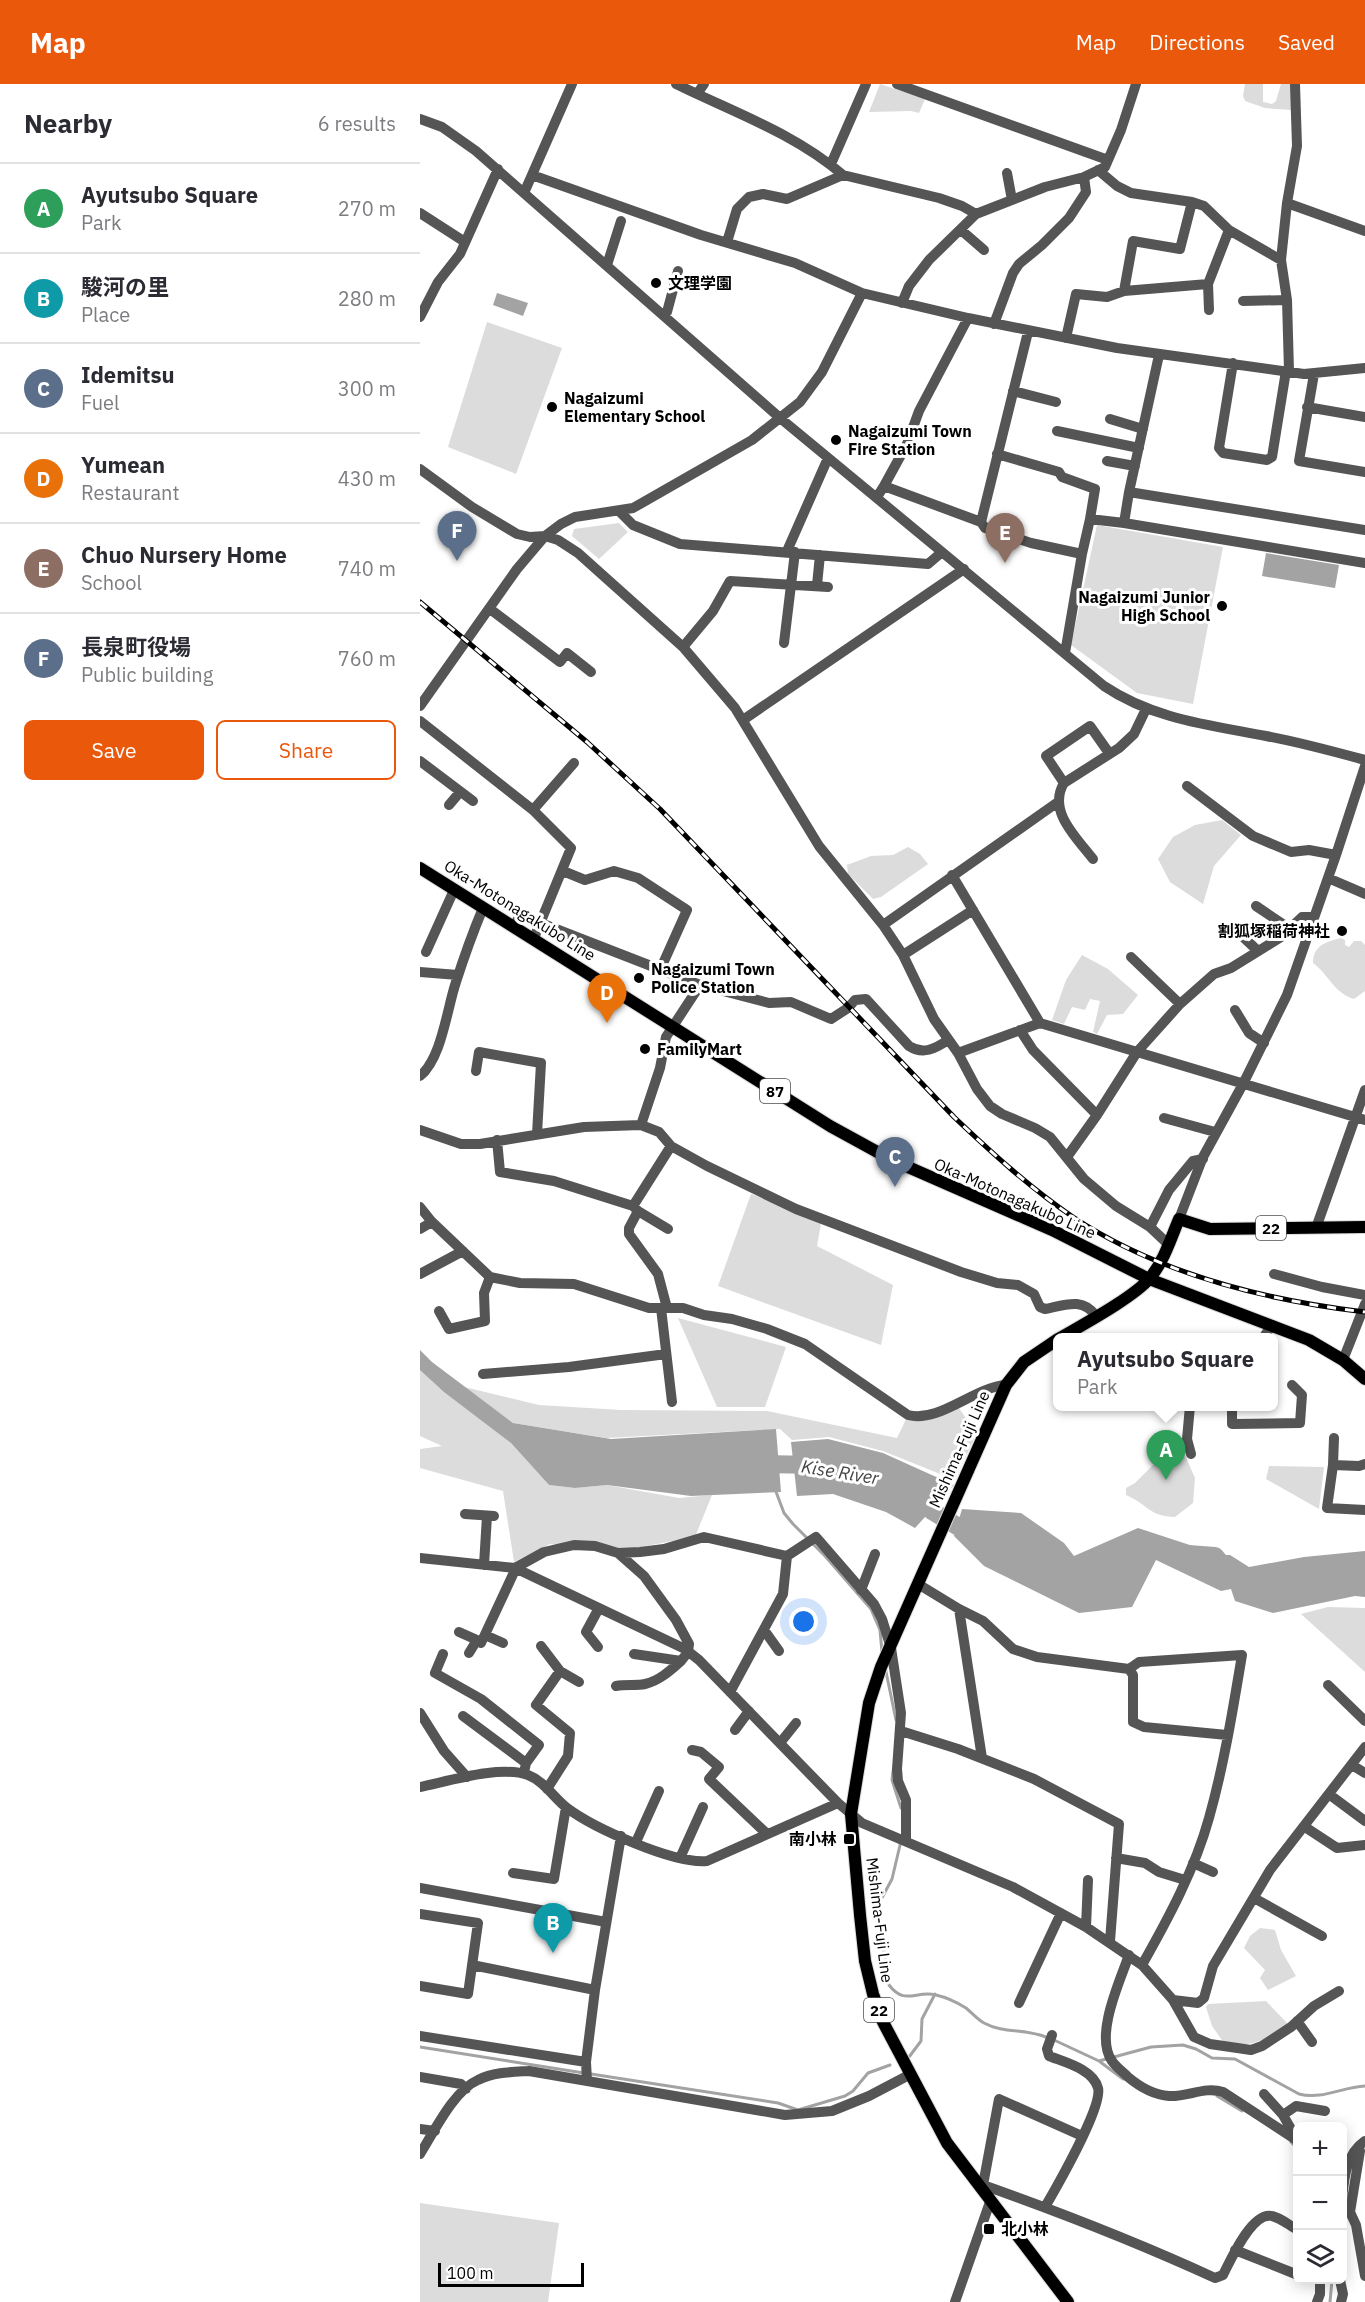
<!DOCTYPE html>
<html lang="en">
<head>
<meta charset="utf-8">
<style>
	:root { --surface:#fff; --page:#f7f7f7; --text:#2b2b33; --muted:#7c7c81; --line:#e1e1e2; --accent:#ea580c }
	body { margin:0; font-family:"IBM Plex Sans","Noto Sans JP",sans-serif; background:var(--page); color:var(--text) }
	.controls { position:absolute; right:18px; bottom:18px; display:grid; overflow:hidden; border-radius:9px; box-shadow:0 3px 15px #0003 }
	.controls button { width:54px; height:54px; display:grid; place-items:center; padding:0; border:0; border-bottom:2px solid var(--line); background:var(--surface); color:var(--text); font:30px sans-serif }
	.scale { position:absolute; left:18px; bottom:15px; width:146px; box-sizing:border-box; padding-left:6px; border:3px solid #000; border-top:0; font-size:16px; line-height:21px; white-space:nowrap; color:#000; -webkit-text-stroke:4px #fff; paint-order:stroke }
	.you { position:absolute; left:384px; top:1538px; width:21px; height:21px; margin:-15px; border:4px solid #fff; border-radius:50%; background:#1a73e8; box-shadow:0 0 0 9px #1a73e833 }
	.badge { display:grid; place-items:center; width:39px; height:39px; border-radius:50%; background:var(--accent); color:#fff; font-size:20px; font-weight:700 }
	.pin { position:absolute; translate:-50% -50px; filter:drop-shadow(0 2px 3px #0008) }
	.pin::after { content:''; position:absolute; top:32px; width:21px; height:18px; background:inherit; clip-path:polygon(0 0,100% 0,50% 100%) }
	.popup { position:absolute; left:633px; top:1249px; width:225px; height:78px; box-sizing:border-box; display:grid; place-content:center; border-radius:9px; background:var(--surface); filter:drop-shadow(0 2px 4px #0005); font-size:20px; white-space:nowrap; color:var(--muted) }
	.popup b { font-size:22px; color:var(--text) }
	.popup::after { content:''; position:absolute; left:50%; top:100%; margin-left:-12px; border:12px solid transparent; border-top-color:var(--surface) }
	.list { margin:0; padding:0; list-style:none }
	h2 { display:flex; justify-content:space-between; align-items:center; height:78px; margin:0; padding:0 24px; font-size:26px }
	h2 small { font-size:20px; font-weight:400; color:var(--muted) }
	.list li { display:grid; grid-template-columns:39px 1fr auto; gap:18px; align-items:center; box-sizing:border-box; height:90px; padding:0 24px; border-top:2px solid var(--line) }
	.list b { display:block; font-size:22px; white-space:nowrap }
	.list p { margin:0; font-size:20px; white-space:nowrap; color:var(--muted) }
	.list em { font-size:20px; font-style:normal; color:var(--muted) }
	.actions { display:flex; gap:12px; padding:18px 24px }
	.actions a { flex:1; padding:14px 0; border:2px solid var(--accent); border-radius:9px; text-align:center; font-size:21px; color:var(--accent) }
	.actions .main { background:var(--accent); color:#fff }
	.icon { flex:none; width:33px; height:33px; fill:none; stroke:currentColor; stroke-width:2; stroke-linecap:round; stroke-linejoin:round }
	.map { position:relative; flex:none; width:945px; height:2218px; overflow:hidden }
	header { display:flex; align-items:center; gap:36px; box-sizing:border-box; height:84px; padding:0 30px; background:var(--accent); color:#fff }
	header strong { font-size:28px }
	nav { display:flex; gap:33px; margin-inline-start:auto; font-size:21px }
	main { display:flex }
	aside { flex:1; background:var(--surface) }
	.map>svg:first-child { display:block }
</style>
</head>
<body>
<header>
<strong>Map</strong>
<nav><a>Map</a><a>Directions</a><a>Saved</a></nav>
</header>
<main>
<aside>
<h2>Nearby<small>6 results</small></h2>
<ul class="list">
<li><span class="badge" style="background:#2e9e5b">A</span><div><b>Ayutsubo Square</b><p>Park</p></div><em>270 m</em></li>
<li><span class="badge" style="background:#0f9aa8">B</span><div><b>駿河の里</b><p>Place</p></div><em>280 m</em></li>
<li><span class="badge" style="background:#5c6f8a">C</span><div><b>Idemitsu</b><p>Fuel</p></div><em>300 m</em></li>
<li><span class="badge" style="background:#e8710a">D</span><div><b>Yumean</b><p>Restaurant</p></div><em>430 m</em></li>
<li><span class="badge" style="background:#8d6e63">E</span><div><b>Chuo Nursery Home</b><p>School</p></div><em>740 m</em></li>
<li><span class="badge" style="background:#5c6f8a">F</span><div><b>長泉町役場</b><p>Public building</p></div><em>760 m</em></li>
</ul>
<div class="actions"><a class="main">Save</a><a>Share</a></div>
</aside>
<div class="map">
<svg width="945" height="2218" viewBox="0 0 945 2218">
	<rect width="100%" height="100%" fill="#fff"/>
	<!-- green -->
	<path fill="#dcdcdc" d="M460,0L505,15L499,29L491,27L449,28Z
		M825,0H843V18L852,20L856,17L861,0H872L871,26L845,24L825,17L823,12Z
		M67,238L142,264L96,390L28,363Z
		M199,439L208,448L179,475L152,452L154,445Z
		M677,441L803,463L773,620L717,609L651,561Z
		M802,736L821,751L794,782L783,820L750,798L738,775L753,753L775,741Z
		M488,763L500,770L508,780L461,813L453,815L428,790L427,781L451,772L473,771Z
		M921,854L925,856V861L929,863L934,857H941L945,861V907L934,915C914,909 909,891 893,879C893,862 905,858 921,854Z
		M662,871L688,885L718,911L703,930L687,931L677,950L673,948L680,917L670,915L665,926L652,923L644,940L632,936L646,896Z
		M331,1110L402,1134L397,1162L473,1201L461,1261L298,1202Z
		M258,1234L366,1263L345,1323H297Z
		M0,1284L91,1359L129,1401L155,1404L187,1401L259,1414L292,1411L275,1453L204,1466L130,1460L94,1478L83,1407L0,1384V1365L22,1362L0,1352Z
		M44,1303L119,1321L201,1326L347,1327L477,1354L488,1331L537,1321L554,1346V1355L535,1396L463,1367L409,1353L372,1356L360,1345L186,1354L93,1339Z
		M760,1360L775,1394L773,1419L755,1433C728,1432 729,1421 706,1411V1404L715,1399L738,1376Z
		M849,1382L904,1383L899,1425L846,1395Z
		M908,1523L945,1524V1588L881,1530Z
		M840,1844L855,1846L861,1866L876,1892L848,1906L840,1894L845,1886L824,1864L830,1852Z
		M846,1917L868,1940C841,1957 836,1963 804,1959L792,1942L786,1923L788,1920Z
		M0,2119L139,2139L128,2218H0Z"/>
	<!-- water -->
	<path fill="#a3a3a3" d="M77,209L108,219L103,232L73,221Z
		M846,469L919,481L915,504L842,492Z
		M0,1266L12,1278L93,1339L191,1355L356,1345L361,1408L271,1412L187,1401L155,1404L129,1401L91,1359L24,1308L0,1286Z
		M408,1355L463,1369L534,1401L495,1444L466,1428L413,1410L377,1412L371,1358Z
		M542,1425L601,1429L644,1459L654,1472L718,1444L788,1467L802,1482L809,1498L802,1471H810L829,1483L884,1473L945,1467V1513L935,1512L853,1529L815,1517L811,1505L801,1507L736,1476L712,1523L659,1529L564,1482L534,1452Z"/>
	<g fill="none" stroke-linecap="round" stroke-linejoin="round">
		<!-- stream -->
		<path stroke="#a3a3a3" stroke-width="3" d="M355,1405L364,1429L373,1440L405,1472L451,1525L460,1546L462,1568
			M465,1583L476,1636
			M473,1687L472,1696L481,1724
			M481,1757L472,1795L457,1823L469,1901C485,1922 496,1906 516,1911C525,1913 538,1919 546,1924C552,1929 558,1936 564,1939C584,1950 608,1944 628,1954
			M634,1956L679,1977L703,1995
			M0,1963L164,1989
			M489,1973L501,1957L502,1935L515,1910
			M679,1977L731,1963L763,1961L776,1965L792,1974L815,1975L879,2010C902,2016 922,2003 945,2002
			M171,1990L358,2019L378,2026L425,2012L433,2007L448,1989L470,1981
			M797,2012L822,2027
			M871,2058L878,2065
			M910,2218L912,2196"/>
		<!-- river -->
		<path stroke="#a3a3a3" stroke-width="18" d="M336,1380L398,1381
			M494,1410L512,1427L557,1454
			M768,1470L795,1472L815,1496H824"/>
		<defs>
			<path id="major" d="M0,784L410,1042L472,1076L632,1146L729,1195L889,1256L923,1276L945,1295
				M640,1254C664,1240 714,1213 730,1194C744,1177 751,1154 759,1135L790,1145L945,1143
				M638,1255L604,1278L586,1301L461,1583L449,1619L431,1730L440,1831L445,1877L453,1910L463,1938L527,2059L648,2218"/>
		</defs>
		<!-- major casing -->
		<use href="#major" stroke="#dbdbdb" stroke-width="14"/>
		<!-- minor -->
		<path stroke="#555" stroke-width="10" d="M256,0C313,28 374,49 423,91L519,114L542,122L556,130
			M477,0L688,76
			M277,10L284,0
			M0,35L22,43L56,67L360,334L684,602C733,635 789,641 846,652C879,658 912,667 945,676
			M411,80L446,0
			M678,86L697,102L711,109L772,118L784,122L809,146L861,176
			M587,89L592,116
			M112,91L281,151L375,179L442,209L548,234L697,264L884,290L945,284
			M104,109L152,0
			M867,119L945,147
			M0,129L45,158
			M541,146L564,166
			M307,158L317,125L329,113L343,110L367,115L423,91
			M187,181L201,137
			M788,200L789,226
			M704,207L713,157L760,165L772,118
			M823,217L867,216
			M482,219L489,202L509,176L556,130L625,103L664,93L685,83L701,46L716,0
			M247,228L258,187
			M0,233L18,198L40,170L78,85
			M574,240L593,189L599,180L622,161L649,134L666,108L664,93
			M608,248L561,438L565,444L611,459L662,470
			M646,254L656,210L687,213L704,207L788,200L809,146
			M739,271L709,408L945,446
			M813,279L799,364L803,369L847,376L852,373L866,287
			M869,287L867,216L861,176L867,119L877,62L875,0
			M894,290L879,377L945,388
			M593,307L636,318
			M887,323L945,333
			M690,335L723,345
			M637,347L719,364
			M577,370L639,388L642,393L675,405L670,435
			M687,377L715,382
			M0,385L52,423L97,450L110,453L125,452L138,456L158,469L263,563L315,624L399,762L463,841L483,871L514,935L538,969L557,1005L570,1022L582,1030L615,1044L630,1053L664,1095L696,1122L730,1143L748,1160
			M464,402L561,438
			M457,413L464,402L487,360L499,327L548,234
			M199,427L213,441L260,460L508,480L522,468
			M704,439L709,408
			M367,467L408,374
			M397,501L400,471
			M70,525L140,578L147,569L171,588
			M364,559L375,468
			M263,563L293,527L310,497L408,503
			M645,569L662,470L670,435L704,439L945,479
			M0,622L97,485L125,452L141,440L155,433L213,424L332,356L380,318L402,288L442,209
			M323,636L544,485
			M0,637L113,726L151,764L114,854
			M0,677L53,717
			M644,699L626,672L670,642L689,669
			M767,702L833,752L871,768L889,766L916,771
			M29,721L40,708
			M113,726L154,679
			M673,775C657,754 627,727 644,699L699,664L714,650L726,625
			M143,787L165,796L194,787L218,794L267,826L241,884
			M532,791L620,939
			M908,794L945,810
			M836,822L870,845
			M463,841L638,718
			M94,843L100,831L280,901L349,919L371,918L411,935L428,924L435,916L446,915L489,962C503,971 515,965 528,956
			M821,851L838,867
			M6,868L34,806
			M483,871L553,826
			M711,873L760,920
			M0,888L38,891
			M280,901L246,953L240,984L221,1041L239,1048L251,1062L287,1082L376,1125L541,1188L577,1199L598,1201L614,1210L620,1223L625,1225C645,1221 663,1213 676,1232
			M815,926L829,949L844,959
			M600,946L613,966L677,1031
			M538,969L620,939L945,1036
			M56,987L59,968L121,979L117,1050
			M0,992C22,974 27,924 36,898C44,873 53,848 63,824
			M744,1034L795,1048
			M0,1046L41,1060H60L164,1043L221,1041
			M77,1056L80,1088L134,1097L213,1122L218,1127L248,1145
			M647,1073L677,1031L717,968L760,920L794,890L811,884L861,853L882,833H894
			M213,1122L251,1062
			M0,1123L12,1138L70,1193L100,1199L154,1200L229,1224H263L284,1231L312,1235L347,1245L385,1260L488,1331C520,1339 554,1303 586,1301
			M218,1127L209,1144V1150L238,1190L247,1224
			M759,1135L783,1073L823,1000L867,911L916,771L945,682
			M730,1143L749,1106L773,1077L783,1075
			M896,1144L945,1006
			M0,1145L12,1138
			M0,1190L43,1167
			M854,1190L902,1203L945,1211
			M241,1224L252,1318
			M19,1227L29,1245L65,1237L64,1209L70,1193
			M843,1254L852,1241
			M923,1276L945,1220
			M63,1290L149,1283L246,1270
			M770,1322L767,1355L771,1370
			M812,1322V1340L880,1339L882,1311L872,1301
			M914,1354L913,1381L907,1424L945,1426
			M913,1381L939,1382L945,1380
			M45,1430L74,1432
			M198,1469L224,1492L256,1536L269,1560L268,1568L261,1577L214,1570
			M0,1474L95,1484L265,1565L279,1576L418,1719L442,1739L593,1803L666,1843L722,1881L753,1916L778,1919L784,1914L793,1882L850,1786L945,1663
			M64,1481L67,1432
			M95,1484L124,1468L154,1461L175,1462L198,1469L220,1468L244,1465L284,1453L367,1472L396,1453L454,1520L462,1535L471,1564L481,1629L477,1685L478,1697L486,1716V1756
			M498,1500L539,1525L563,1537L593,1565L617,1573L709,1585L719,1578L822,1571C813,1625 804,1681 789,1734C775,1785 748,1835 722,1881
			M441,1506L455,1470
			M539,1525L562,1674
			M344,1546L359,1567
			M39,1548L57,1556
			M65,1551L83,1559
			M121,1562L140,1587L159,1598
			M178,1563L166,1548L179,1524
			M49,1569L57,1556L61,1559L96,1484
			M23,1570L15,1589L61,1615L119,1661L106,1679
			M709,1585L713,1591V1638L724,1643L807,1651
			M908,1601L945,1637
			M196,1602C206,1600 216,1602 225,1600C239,1597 251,1586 261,1577
			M310,1608L363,1510L367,1472
			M0,1629L24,1667L47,1693
			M43,1632L106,1679L105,1684
			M315,1646L329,1627
			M481,1647L538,1665L614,1695L699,1740L690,1857
			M360,1659L376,1639
			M272,1666L281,1668L299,1683L289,1695L347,1750
			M932,1681L945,1689
			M0,1703C29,1697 80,1681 108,1691C124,1697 134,1714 147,1724C174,1744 253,1780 287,1777L418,1719
			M127,1705L148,1672L150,1649L116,1621L140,1587
			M910,1711L945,1737
			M885,1743L917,1764L945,1761
			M216,1758L239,1707
			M260,1774L283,1723
			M696,1774L725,1779L739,1788L765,1796
			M773,1779L793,1788
			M93,1789L134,1795L146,1723
			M0,1804L186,1838
			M834,1814L902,1852
			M0,1830L58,1839L48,1910L0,1902
			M666,1843L668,1796
			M709,1871C700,1897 674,1952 692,1977C696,1983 703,1988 708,1993C720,2003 734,2011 749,2012C768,2013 785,2002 803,2008L878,2057
			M52,1881L175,1906
			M753,1916L774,1953L790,1960L831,1966L842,1962L871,1943L894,1922L919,1907
			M599,1919L641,1829
			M877,1937L892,1958
			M0,1952L166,1978
			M0,1993L41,2000L46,2005
			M167,1997L166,1978L175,1906L201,1752
			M844,2010L863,2031
			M0,2045L15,2047
			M876,2054L863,2031L876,2022L905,2027
			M938,2063L940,2067L930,2128L936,2141L945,2192
			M0,2070C14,2048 34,2006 58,1996C74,1988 92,1988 109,1987L365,2031L412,2027L449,2012L489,1991
			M563,2101L579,2015L662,2052
			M560,2102L563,2101C642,2129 719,2159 795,2194L803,2191C810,2177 832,2127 852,2132C861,2134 870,2142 878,2146
			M922,2115C924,2094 926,2070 945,2057
			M625,2123C636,2104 683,2022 678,2004C673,1985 644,1978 629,1972L627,1965L632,1951
			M815,2166L878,2191
			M920,2196L923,2210L921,2218
			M535,2218L570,2118
			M897,2218L900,2210V2196"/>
		<!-- major -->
		<use href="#major" stroke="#000" stroke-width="12"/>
		<defs>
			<path id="rail" d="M0,518L167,658L240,725L534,1033C571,1068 610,1104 653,1133C739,1190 844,1216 945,1228"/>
		</defs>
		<!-- rail casing -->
		<use href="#rail" stroke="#000" stroke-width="5"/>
		<!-- rail -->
		<use href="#rail" stroke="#fff" stroke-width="3" stroke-dasharray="9" stroke-linecap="butt"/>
	</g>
	<!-- markers -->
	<g fill="#000" stroke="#fff" stroke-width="2">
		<circle cx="236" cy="199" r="6"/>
		<circle cx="132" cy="323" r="6"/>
		<circle cx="416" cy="356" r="6"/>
		<circle cx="802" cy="522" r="6"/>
		<circle cx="922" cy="847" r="6"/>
		<circle cx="219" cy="894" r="6"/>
		<circle cx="225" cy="965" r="6"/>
		<rect x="423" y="1749" width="12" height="12" rx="3"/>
		<rect x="563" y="2139" width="12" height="12" rx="3"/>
	</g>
	<g text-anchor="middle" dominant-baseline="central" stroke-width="6" stroke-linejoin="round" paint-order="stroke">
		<!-- shield labels -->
		<g fill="#fff" stroke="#4c4c4c" stroke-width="1.5">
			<rect x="340" y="995" width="30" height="24" rx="4.5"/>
			<rect x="836" y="1132" width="30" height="24" rx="4.5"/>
			<rect x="444" y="1914" width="30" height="24" rx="4.5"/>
		</g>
		<g font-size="15" font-weight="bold" fill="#000">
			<text x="355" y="1007">87</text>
			<text x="851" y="1144">22</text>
			<text x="459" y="1926">22</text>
		</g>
		<!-- poi labels -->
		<g font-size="16" font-weight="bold" fill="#000" stroke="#fff" text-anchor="start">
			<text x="248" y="199">文理学園</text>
			<text x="144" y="314">Nagaizumi<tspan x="144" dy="18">Elementary School</tspan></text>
			<text x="428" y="347">Nagaizumi Town<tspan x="428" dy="18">Fire Station</tspan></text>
			<text x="790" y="513" text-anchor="end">Nagaizumi Junior<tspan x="790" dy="18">High School</tspan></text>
			<text x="910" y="847" text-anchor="end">割狐塚稲荷神社</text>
			<text x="231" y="885">Nagaizumi Town<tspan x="231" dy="18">Police Station</tspan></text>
			<text x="237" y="965">FamilyMart</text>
			<text x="417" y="1755" text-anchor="end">南小林</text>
			<text x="581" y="2145">北小林</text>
		</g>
		<!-- street labels -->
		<g font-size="16" fill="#000" stroke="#fff">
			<text transform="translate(100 826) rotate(32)">Oka-Motonagakubo Line</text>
			<text transform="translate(595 1114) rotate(24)">Oka-Motonagakubo Line</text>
			<text transform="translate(539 1365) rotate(-66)">Mishima-Fuji Line</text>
			<text transform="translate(460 1836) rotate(83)">Mishima-Fuji Line</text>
		</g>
		<!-- water labels -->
		<g font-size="18" font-style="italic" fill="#444" stroke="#fff">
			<text transform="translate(420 1388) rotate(9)">Kise River</text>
		</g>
	</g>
</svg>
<div class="controls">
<button>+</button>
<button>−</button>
<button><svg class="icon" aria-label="layers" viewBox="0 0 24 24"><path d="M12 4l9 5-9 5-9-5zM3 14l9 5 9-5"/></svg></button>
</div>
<div class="scale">100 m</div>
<div class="you"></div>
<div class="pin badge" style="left:746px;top:1396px;background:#2e9e5b">A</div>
<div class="popup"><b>Ayutsubo Square</b>Park</div>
<div class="pin badge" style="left:133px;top:1869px;background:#0f9aa8">B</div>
<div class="pin badge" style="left:475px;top:1103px;background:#5c6f8a">C</div>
<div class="pin badge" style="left:187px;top:939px;background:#e8710a">D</div>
<div class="pin badge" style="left:585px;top:479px;background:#8d6e63">E</div>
<div class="pin badge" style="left:37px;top:477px;background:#5c6f8a">F</div>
</div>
</main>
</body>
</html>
